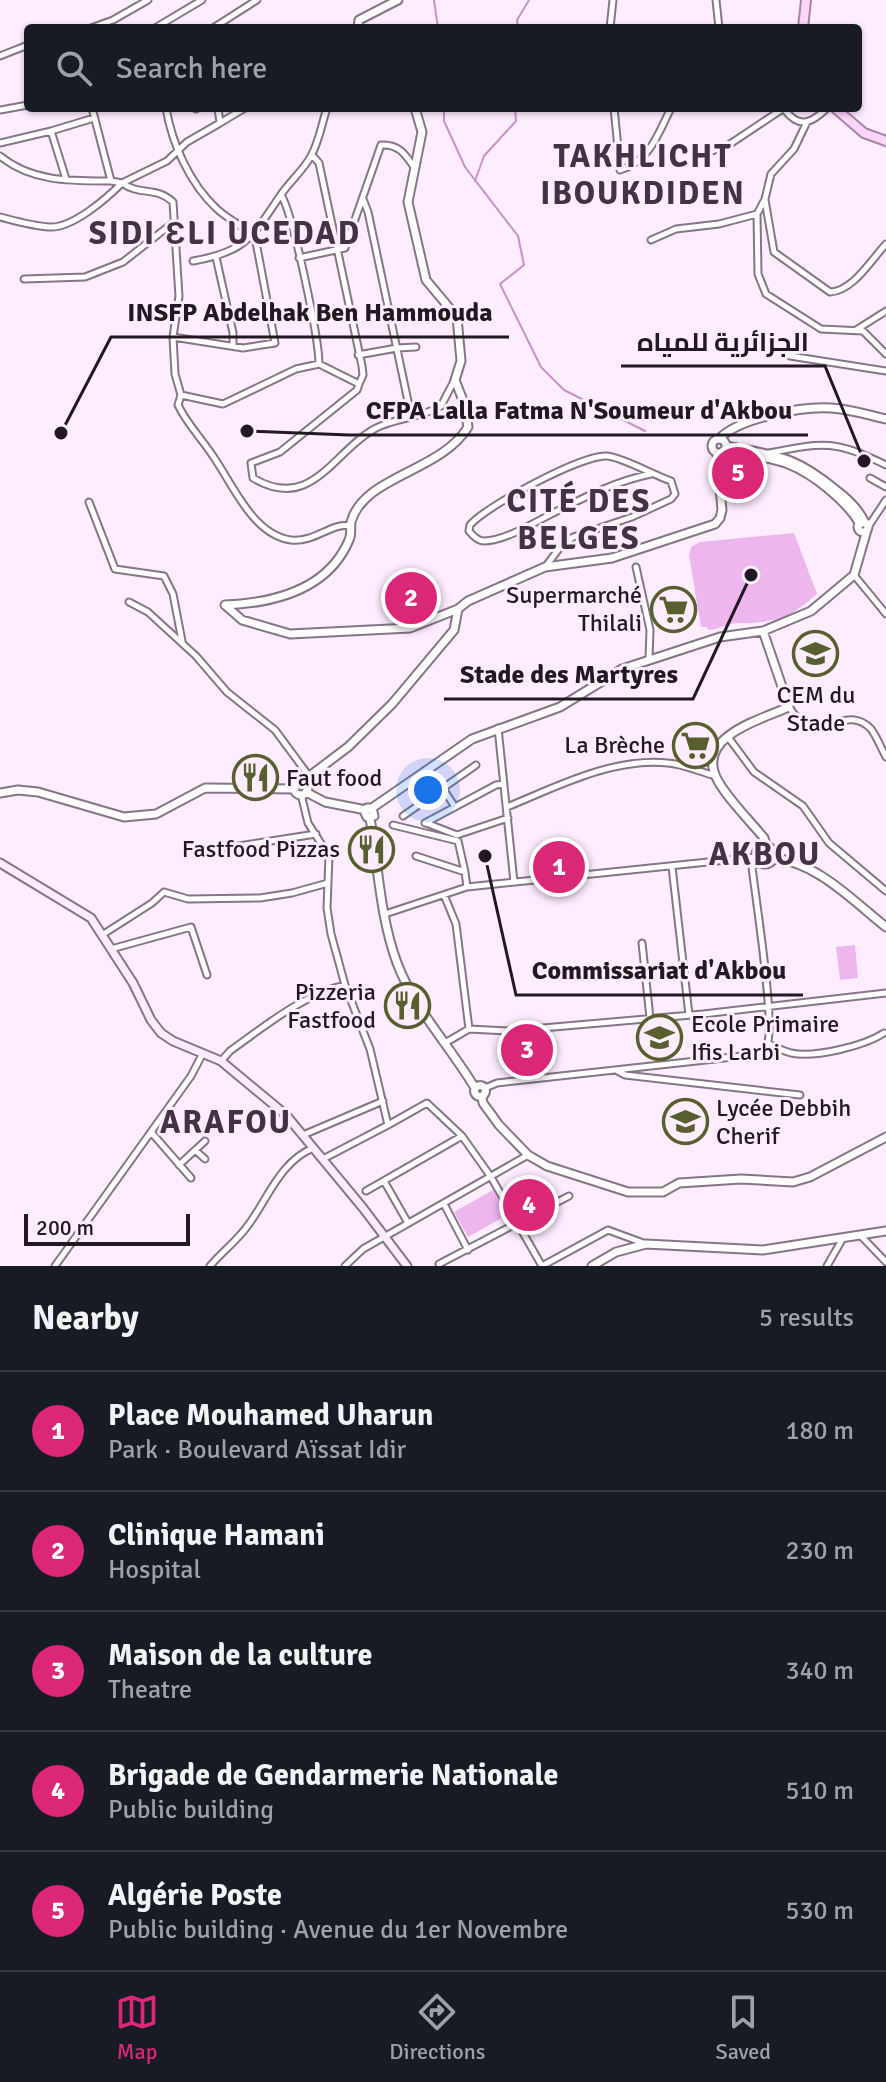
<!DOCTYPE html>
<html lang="en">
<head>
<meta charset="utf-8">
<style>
	:root { --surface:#171b24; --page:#242831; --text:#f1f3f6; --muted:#9ea1a6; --line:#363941; --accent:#db2777 }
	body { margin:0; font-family:Signika,Cairo,sans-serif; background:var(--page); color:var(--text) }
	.scale { position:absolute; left:24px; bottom:20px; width:166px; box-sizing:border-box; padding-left:8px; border:4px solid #201921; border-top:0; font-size:22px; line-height:28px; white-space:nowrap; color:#201921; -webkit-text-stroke:6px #feedfe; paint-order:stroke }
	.you { position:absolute; left:428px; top:790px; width:28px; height:28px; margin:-20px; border:6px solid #fff; border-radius:50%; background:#1a73e8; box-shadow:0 0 0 12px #1a73e833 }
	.badge { display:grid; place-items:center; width:52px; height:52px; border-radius:50%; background:var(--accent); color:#fff; font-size:26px; font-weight:700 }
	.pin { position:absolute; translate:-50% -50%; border:4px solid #fff; box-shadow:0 2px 8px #0006 }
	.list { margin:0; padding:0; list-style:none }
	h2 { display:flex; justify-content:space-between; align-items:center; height:104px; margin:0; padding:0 32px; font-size:34px }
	h2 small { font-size:26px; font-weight:400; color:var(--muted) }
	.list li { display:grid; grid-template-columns:52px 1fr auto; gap:24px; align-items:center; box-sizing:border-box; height:120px; padding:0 32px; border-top:2px solid var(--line) }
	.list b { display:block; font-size:30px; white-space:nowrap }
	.list p { margin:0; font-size:26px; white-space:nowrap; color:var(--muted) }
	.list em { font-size:26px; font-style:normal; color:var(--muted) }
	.icon { flex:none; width:44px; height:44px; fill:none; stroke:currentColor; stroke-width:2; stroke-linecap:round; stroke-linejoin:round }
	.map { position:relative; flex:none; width:886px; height:1266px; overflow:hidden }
	.search { position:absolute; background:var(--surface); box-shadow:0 2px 6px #0004; left:24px; right:24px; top:24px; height:88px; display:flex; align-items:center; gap:20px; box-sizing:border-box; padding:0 28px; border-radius:8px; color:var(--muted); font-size:30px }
	.sheet { height:704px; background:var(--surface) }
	nav { display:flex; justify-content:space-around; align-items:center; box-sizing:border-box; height:112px; border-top:2px solid var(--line); background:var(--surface); font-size:22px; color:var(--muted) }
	nav a { display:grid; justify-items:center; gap:4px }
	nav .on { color:var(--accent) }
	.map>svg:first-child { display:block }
</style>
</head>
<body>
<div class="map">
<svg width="886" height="1266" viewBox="0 0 886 1266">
	<rect width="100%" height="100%" fill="#feedfe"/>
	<!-- green -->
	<path fill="#eeb6ef" d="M794,533L817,594C790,616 786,620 751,623C744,624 738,622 732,624C725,625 717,630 708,630L707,627H701L689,555L691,547L700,542Z
		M855,945L858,978L840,980L836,947Z
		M493,1190L507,1215L468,1237L454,1212Z"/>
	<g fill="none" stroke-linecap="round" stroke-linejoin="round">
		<!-- stream -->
		<path stroke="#c891ca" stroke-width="2" d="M434,0L438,28
			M518,28L517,20L529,0
			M444,108V121L465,167L518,236L524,265L500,284L541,367L564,390L645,431
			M475,181L484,156L516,121L515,108"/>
		<defs>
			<path id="minor" d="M716,0L719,28
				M91,28L113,20L148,0
				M155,28L202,0
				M213,28L257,0
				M610,28L613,0
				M0,56L28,45
				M92,108L111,181L122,183
				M166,108C172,144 190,184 217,209C230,221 247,227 256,242L275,343L243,348L173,337
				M196,108V109
				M218,108L220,123L187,142L167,161L122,183C140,196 156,186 173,202L179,296L173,337L175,374L181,395L178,405C187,424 202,439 213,456C233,485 253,535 291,540C314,543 332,522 350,526
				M614,108L618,148
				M784,109C799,129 811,124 827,108
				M0,110L28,105
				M220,123L245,108
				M806,124L794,149L771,174L765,199L757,214L758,274L766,294L821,329L863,331L886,354
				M51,131L94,118
				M0,143L51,131L66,179
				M706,153L727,146L784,108
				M312,155L319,163L362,366L363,375L359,384
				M0,156C32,182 71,181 111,181
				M620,170C650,161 658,134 671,108
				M281,195C293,213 319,339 319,364
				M363,199L368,212L409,406L413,415
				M765,200L774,252L830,292C853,291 871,260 886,244
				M0,217C16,221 33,226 49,227C72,229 107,198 122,183
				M651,240L676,229L719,224L757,214
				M216,257L233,333V346
				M299,258L345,248L381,145C399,144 405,154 414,167
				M193,261C246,252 252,237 280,196C289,182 303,171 311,156C319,142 322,123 327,108
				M24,279L85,277L123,262L174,222
				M856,330L886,311
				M358,355L397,348L416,347
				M790,356L886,371
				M181,395L223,404L296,369L319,364L359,384L357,390L280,452L251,463L253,478C312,513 333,451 376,428C396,418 421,418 441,406L454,381
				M769,453C825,442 834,440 886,465
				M870,478L886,487
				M89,502L115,569L164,576L173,594L182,641
				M868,527L886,500
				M546,566L561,546L573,537L632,517L671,499L675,494L671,481C653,475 625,458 607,456C583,454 486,506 470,525L469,531C473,536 478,541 484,541C504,541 536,522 553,513C585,497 616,481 651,474
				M636,567L650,630L649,658
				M854,575L886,614
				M129,602L148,612L196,656L227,692L275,730L309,776
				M789,707C817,752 844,700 871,729C877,737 881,748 886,757
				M498,728L514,882
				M728,737L754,772L803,806L829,843L886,891
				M442,787L455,807
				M301,794L308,823L329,856L327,908L331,934L345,985L370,1049L388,1125L427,1103L462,1136L491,1177L542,1266L608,1230L646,1244
				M507,807C556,787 613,757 668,763C683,764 700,772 716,776
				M403,816L476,765
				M425,823L496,785L504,784
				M426,823L457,835L508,818
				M393,825L458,841L465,872
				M207,849L232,847L316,834
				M416,856L465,872L467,887
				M672,867L689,1015
				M444,895L456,924L469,1029
				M385,914L467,887L756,857
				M102,935L152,903L164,892L188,899L260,898L292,893L328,883
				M642,943L650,1018
				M111,949L191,927L207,975
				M445,1043L469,1029L508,1031L703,1014L886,993
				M767,1043C775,1047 783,1051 791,1053C815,1058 864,1046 884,1033
				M221,1061L230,1051C265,1026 302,995 345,985
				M616,1070L625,1075L800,1095
				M485,1088L497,1083L751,1055C757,1052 764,1049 767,1044C776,1027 755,894 752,867L759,862
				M151,1132L191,1178
				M303,1135L383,1101
				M195,1150L205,1159
				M323,1159L388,1125
				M179,1165L205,1141
				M384,1181L408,1223
				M366,1191L462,1136
				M444,1204L468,1250
				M861,1236L886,1262
				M439,1264L569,1196
				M55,1266L191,1076L203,1053
				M210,1266C223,1251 238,1240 249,1224C268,1198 280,1162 313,1148
				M345,1266L363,1249L528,1155
				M827,1266L843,1238"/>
			<path id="tertiary" d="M358,28L359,20L398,0
				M712 446a7 7 0 1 1 14 0a7 7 0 1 1-14 0Z
				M719,439C738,418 803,406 831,408C850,409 868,415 886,419
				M726,446C777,456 794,455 836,490C848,499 859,509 865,523
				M738,453C754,456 773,458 788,464C813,474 846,500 860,524
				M858 527a5 5 0 1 1 10 0a5 5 0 1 1-10 0Z
				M225,605C273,603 328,590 349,540C352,534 350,529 351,522C354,511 363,500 372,493C401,471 448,460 468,427L464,403L455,380L461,361L457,317L426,280L408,202L422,132L415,108
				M225,605L242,620L290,634L410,628L458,609
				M763,631L789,707C762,719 697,736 716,777C724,795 751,822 764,838L767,847
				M303,781L348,747L392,704L454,630L458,609L468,601L545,567L612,558L715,524L720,518L722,510L717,453
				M294 788a7 7 0 1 1 14 0a7 7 0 1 1-14 0Z
				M306,792L325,802L366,810
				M0,793L18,790L38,792L124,817L156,814L205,788L295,789
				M372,808L374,816L367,817L365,813L367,808H372L472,739L560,707L622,669L720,637L763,631L811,611L854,575L867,530
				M370,818C378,865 380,917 397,963C415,1010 450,1046 475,1088
				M756 855a9 9 0 1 1 18 0a9 9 0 1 1-18 0Z
				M773,858C817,862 853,901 886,927
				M474.5 1091a5.5 5.5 0 1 1 11 0a5.5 5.5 0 1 1-11 0Z
				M482,1096L483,1103L499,1125L528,1155L547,1166L628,1192H663L679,1183L741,1179L793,1182L810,1177L886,1137
				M592,1266L616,1252L646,1244L763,1250L886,1231"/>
			<path id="secondary" d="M0,863L91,918L133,983L151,1020L161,1033L173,1041L221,1061L286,1115L363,1208L407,1266"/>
			<path id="primary" d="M803,28L806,0
				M835,108L864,133L886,141"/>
		</defs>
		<!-- minor casing -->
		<use href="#minor" stroke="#877487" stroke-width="9"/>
		<!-- tertiary casing -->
		<use href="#tertiary" stroke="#877487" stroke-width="11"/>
		<!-- secondary casing -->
		<use href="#secondary" stroke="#877487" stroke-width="11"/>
		<!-- primary casing -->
		<use href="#primary" stroke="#ab82ac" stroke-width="12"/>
		<!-- minor -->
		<use href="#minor" stroke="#fff" stroke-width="5"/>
		<!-- tertiary -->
		<use href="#tertiary" stroke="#fff" stroke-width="7"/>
		<!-- secondary -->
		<use href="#secondary" stroke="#fcebfd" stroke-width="7"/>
		<!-- primary -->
		<use href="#primary" stroke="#fad6fa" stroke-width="8"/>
	</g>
	<!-- icons -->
	<defs>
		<symbol id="supermarket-ring" viewBox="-11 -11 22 22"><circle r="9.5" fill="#feedfe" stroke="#585e2d" stroke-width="1.5"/><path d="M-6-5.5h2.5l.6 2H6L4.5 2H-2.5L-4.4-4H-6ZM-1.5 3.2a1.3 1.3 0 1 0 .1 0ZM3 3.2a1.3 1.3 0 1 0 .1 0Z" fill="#585e2d"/></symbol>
		<symbol id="school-ring" viewBox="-11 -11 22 22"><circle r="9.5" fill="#feedfe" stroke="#585e2d" stroke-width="1.5"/><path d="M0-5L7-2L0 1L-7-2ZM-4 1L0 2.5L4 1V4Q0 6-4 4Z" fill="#585e2d"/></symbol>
		<symbol id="restaurant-ring" viewBox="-11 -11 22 22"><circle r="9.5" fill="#feedfe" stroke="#585e2d" stroke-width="1.5"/><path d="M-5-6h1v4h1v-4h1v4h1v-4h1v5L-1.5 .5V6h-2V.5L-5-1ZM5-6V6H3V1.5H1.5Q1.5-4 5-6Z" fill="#585e2d"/></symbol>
	</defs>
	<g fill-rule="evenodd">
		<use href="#supermarket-ring" x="648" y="584" width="51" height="51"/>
		<use href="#school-ring" x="790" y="628" width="51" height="51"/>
		<use href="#supermarket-ring" x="670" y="720" width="51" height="51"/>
		<use href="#restaurant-ring" x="230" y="752" width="51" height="51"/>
		<use href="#restaurant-ring" x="346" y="824" width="51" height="51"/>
		<use href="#restaurant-ring" x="382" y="980" width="51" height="51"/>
		<use href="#school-ring" x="634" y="1012" width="51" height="51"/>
		<use href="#school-ring" x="660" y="1096" width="51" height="51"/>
	</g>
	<g text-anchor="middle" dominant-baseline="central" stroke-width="6" stroke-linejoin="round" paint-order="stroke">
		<!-- poi labels -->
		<g font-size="24" fill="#201921" stroke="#feedfe" text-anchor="end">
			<text x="642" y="595">Supermarché<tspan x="642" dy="28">Thilali</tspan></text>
			<text x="816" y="695" text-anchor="middle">CEM du<tspan x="816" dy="28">Stade</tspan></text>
			<text x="665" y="745">La Brèche</text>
			<text x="286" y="778" text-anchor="start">Faut food</text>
			<text x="340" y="849">Fastfood Pizzas</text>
			<text x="376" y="992">Pizzeria<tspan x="376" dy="28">Fastfood</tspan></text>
			<text x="691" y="1024" text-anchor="start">Ecole Primaire<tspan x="691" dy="28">Ifis Larbi</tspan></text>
			<text x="716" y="1108" text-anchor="start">Lycée Debbih<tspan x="716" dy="28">Cherif</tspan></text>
		</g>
		<!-- district labels -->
		<g font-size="32" font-weight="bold" letter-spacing="2" fill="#433244" stroke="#feedfe">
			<text x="643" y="156">TAKHLICHT<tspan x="643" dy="37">IBOUKDIDEN</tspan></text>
			<text x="225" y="233">SIDI ƐLI UCEDAD</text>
			<text x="579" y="501">CITÉ DES<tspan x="579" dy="37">BELGES</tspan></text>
			<text x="765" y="854">AKBOU</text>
			<text x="226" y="1122">ARAFOU</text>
		</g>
	</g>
	<!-- callouts -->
	<path fill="none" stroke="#201921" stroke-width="3" d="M61 433L111 337H509M864 461L825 366H621M247 431L349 435H808M751 575L693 699H444M485 856L516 995H803"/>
	<g fill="#201921" stroke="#feedfe" stroke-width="3">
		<circle cx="61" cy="433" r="8"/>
		<circle cx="864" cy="461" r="8"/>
		<circle cx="247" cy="431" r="8"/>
		<circle cx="751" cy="575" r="8"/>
		<circle cx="485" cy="856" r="8"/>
	</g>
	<g font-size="26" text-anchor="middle" font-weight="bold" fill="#201921" stroke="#feedfe" stroke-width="6" stroke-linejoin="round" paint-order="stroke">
		<text x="310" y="321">INSFP Abdelhak Ben Hammouda</text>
		<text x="723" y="351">الجزائرية للمياه</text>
		<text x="579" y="419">CFPA Lalla Fatma N'Soumeur d'Akbou</text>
		<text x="569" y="683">Stade des Martyres</text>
		<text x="659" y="979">Commissariat d'Akbou</text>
	</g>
</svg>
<div class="scale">200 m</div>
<div class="you"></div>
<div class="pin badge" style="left:559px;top:867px">1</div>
<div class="pin badge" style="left:411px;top:598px">2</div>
<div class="pin badge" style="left:527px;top:1050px">3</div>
<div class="pin badge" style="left:529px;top:1205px">4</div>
<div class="pin badge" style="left:738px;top:473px">5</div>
<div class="search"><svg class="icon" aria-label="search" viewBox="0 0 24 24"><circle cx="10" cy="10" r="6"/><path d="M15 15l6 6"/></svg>Search here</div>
</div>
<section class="sheet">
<h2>Nearby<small>5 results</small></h2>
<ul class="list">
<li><span class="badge">1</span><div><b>Place Mouhamed Uharun</b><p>Park · Boulevard Aïssat Idir</p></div><em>180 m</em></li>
<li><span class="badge">2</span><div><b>Clinique Hamani</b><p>Hospital</p></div><em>230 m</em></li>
<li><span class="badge">3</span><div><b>Maison de la culture</b><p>Theatre</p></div><em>340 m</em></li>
<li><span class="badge">4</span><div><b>Brigade de Gendarmerie Nationale</b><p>Public building</p></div><em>510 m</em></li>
<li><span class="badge">5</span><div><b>Algérie Poste</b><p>Public building · Avenue du 1er Novembre</p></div><em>530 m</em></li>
</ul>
</section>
<nav>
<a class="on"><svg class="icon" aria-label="map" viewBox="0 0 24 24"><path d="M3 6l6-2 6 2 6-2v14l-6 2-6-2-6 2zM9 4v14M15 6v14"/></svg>Map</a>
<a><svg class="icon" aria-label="directions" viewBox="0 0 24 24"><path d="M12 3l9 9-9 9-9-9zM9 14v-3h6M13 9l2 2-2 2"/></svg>Directions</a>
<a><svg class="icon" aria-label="saved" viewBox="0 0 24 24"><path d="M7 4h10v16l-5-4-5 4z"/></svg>Saved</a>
</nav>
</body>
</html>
